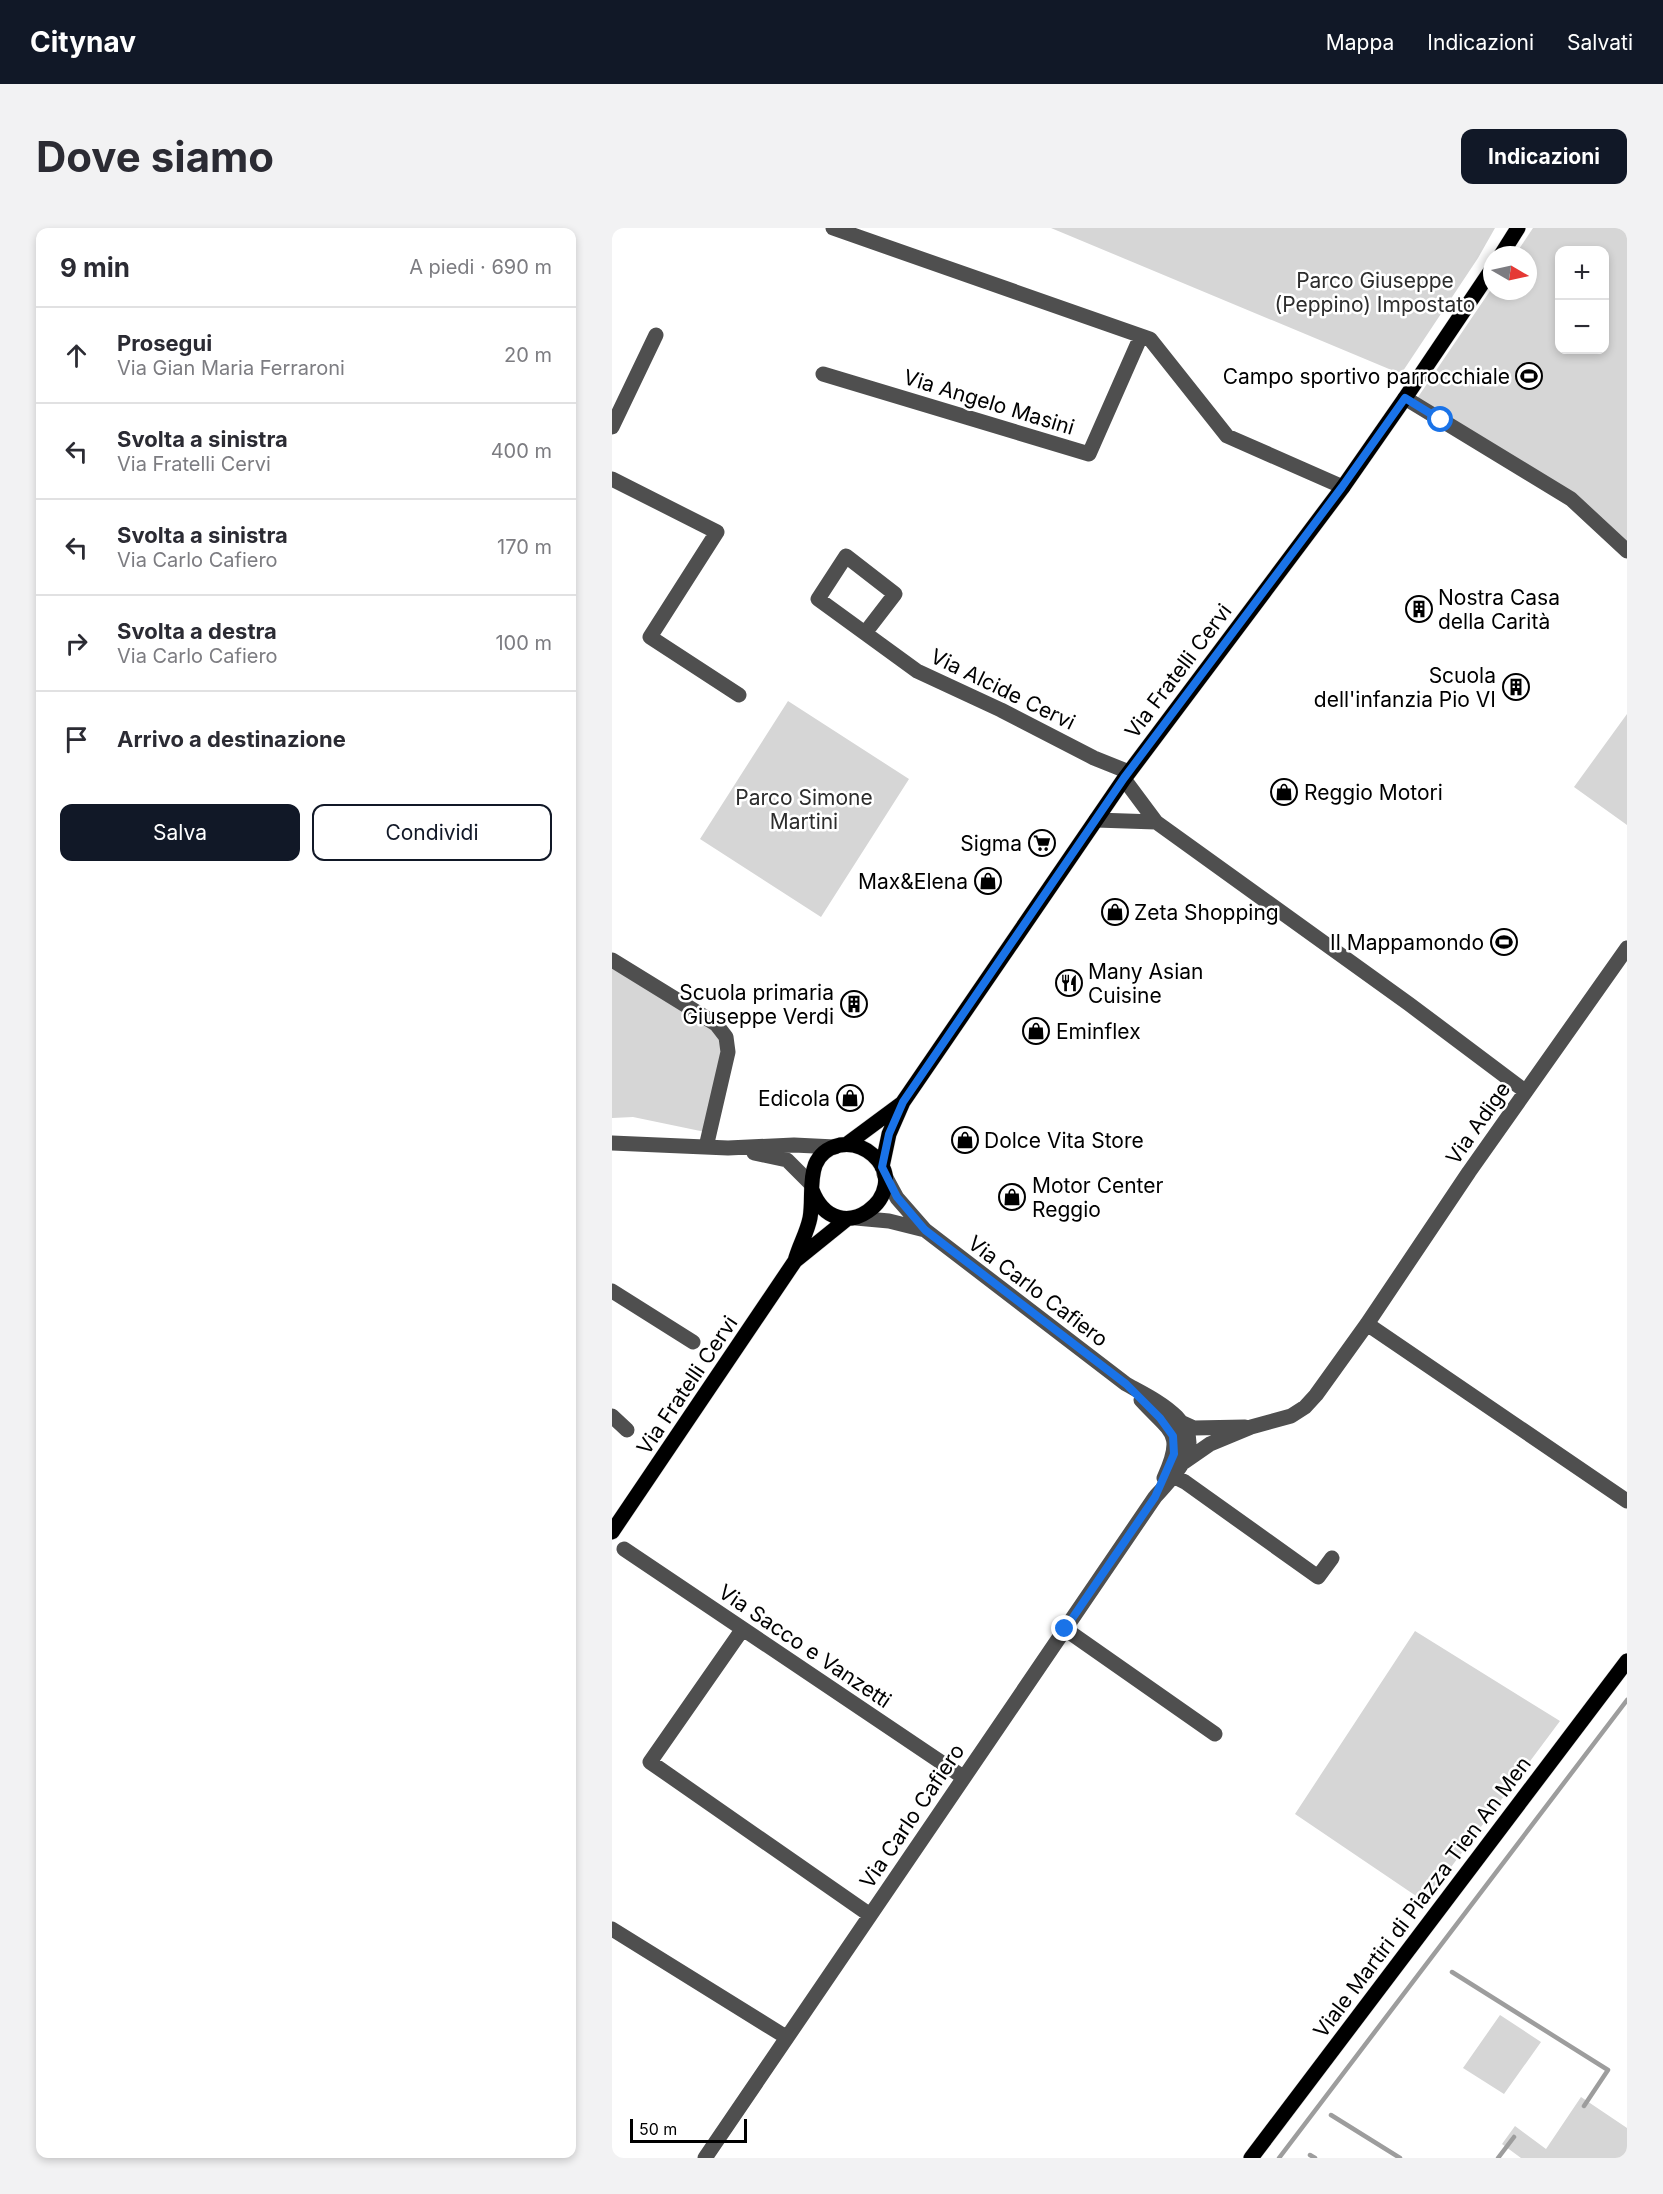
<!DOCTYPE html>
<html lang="it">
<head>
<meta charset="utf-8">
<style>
	:root { --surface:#fff; --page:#f2f2f3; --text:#2b2b33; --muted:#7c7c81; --line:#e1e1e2; --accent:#111827 }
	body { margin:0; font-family:Inter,sans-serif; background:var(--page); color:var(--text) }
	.controls { position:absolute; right:18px; top:18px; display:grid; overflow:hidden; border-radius:12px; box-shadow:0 3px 9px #0003 }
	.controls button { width:54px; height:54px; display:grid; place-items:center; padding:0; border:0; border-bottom:2px solid var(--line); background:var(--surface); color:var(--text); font:30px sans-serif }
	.compass { position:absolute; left:871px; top:18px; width:54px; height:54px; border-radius:50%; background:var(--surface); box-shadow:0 3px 9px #0003; rotate:99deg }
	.scale { position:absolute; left:18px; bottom:15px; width:117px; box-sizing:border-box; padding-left:6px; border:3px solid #000; border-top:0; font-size:16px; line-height:21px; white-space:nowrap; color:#000; -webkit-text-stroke:4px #fff; paint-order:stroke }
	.stop { position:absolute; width:18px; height:18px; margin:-14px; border:4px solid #1a73e8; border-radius:50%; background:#fff }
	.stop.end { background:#1a73e8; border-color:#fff; box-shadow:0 2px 6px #0008 }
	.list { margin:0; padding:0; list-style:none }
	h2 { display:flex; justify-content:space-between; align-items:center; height:78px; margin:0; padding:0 24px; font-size:26px }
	h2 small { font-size:20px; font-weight:400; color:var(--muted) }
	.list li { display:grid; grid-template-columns:39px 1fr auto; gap:18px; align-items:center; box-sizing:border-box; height:96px; padding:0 24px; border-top:2px solid var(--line) }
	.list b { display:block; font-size:22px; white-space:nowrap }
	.list p { margin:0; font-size:20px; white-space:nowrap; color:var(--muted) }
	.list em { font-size:20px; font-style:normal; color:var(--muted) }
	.actions { display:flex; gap:12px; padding:18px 24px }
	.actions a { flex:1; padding:14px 0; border:2px solid var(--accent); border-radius:12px; text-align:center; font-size:21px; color:var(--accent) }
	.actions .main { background:var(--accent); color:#fff }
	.icon { flex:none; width:33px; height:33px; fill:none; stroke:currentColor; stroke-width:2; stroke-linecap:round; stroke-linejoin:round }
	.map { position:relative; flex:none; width:1015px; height:1930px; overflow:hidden; border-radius:12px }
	header { display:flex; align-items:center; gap:36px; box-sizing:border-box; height:84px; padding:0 30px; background:var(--accent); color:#fff }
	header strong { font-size:28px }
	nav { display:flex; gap:33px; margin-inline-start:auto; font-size:21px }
	.intro { display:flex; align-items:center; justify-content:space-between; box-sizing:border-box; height:144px; padding:0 36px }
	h1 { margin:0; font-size:42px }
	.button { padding:15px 27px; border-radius:12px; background:var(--accent); color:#fff; font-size:21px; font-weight:700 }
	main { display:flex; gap:36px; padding:0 36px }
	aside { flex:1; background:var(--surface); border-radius:12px; box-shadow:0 3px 9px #0003 }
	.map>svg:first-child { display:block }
</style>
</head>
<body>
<header>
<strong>Citynav</strong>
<nav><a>Mappa</a><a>Indicazioni</a><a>Salvati</a></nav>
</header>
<div class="intro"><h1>Dove siamo</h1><a class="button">Indicazioni</a></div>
<main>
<aside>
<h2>9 min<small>A piedi · 690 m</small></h2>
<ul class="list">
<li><svg class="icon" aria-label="ahead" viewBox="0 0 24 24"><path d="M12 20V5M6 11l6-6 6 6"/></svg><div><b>Prosegui</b><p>Via Gian Maria Ferraroni</p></div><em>20 m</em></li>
<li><svg class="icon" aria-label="left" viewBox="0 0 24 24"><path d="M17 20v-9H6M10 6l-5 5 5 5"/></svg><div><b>Svolta a sinistra</b><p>Via Fratelli Cervi</p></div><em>400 m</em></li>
<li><svg class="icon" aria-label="left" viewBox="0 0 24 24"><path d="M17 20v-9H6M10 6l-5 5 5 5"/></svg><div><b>Svolta a sinistra</b><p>Via Carlo Cafiero</p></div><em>170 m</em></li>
<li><svg class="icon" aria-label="right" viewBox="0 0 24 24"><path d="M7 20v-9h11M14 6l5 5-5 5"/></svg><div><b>Svolta a destra</b><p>Via Carlo Cafiero</p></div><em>100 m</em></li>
<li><svg class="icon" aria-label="arrive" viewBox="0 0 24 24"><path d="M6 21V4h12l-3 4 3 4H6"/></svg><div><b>Arrivo a destinazione</b></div></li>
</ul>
<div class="actions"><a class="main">Salva</a><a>Condividi</a></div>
</aside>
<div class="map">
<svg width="1015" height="1930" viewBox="0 0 1015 1930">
	<rect width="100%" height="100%" fill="#fff"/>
	<!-- green -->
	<path fill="#d6d6d6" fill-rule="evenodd" d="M439,0H883L866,30L789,146Z
		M921,0H1015V323L959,271L802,175L880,60V63H916V27H903ZM948,22H993V122H948Z
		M176,473L297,551L209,689L88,611Z
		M1015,486V597L962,559Z
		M0,732L114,809L98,905L21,889L0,890Z
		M803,1403L948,1493L813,1674L683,1586Z
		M888,1787L929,1814L892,1866L851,1840Z
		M969,1869L1015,1900V1930H909L890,1916L903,1898L934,1921Z"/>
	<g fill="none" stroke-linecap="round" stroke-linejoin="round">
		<!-- stream -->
		<path stroke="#9d9d9d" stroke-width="4.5" d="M840,1744L996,1842L972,1878
			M719,1887L788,1930
			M698,1927L703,1930
			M667,1930L1015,1472
			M886,1930L902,1909"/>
		<defs>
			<path id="major" d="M889,27L906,0
				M235,916L289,876
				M270,939L277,906L291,874L512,551L731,259L793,170L880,41
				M183,1033C187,1018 195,1005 198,990C203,964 190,926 228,917C240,915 252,919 261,927C304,965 225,1027 200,962
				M0,1304L183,1033L235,991
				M639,1930L1015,1433"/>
		</defs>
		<!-- major casing -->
		<use href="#major" stroke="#dbdbdb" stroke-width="16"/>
		<!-- minor -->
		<path stroke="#4f4f4f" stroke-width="15" d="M221,0L538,111L615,208L731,259
			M211,146L477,226L529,108
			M793,170L959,271L1015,323
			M0,199L44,107
			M0,251L105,304L38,409L127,467
			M253,405L283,366L234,328L206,371L305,443L389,482L482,530L517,544
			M512,551L544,594L797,776L913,863
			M484,592L544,594
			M0,732L104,796L114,809L116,824L94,919
			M0,915L116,920L182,917L223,919
			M142,925L175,932L199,956
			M244,990L277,993L313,1002
			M0,1063L81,1114
			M755,1096L1015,1273
			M529,1172C559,1205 573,1204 552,1250
			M0,1188L15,1202
			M571,1195L582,1200L633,1199
			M572,1234L598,1216L639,1199L679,1188L693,1179L704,1167L755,1096L857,944L1015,720
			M561,1248L573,1254L706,1349L720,1330
			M12,1321L351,1549
			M453,1401L603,1506
			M130,1402L38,1534L258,1687
			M0,1701L174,1809
			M93,1930L543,1269C553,1258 565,1246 572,1232C593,1194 541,1171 514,1156L313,1002L285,970L272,946"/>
		<!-- major -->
		<use href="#major" stroke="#000" stroke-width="15"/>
	</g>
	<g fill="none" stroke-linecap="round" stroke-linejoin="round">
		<!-- route -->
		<path stroke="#1a73e8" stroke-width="8" d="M453,1401L543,1269L562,1226L561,1208L548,1190L514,1156L313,1002L285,969L270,939L277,906L291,874L512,550L730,259L793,170L829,192"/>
	</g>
	<!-- icons -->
	<defs>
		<symbol id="stadium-ring" viewBox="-11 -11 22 22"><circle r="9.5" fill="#fff" stroke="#000" stroke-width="1.5"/><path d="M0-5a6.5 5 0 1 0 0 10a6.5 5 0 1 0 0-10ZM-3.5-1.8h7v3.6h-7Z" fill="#000"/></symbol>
		<symbol id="building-ring" viewBox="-11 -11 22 22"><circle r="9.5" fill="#fff" stroke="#000" stroke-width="1.5"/><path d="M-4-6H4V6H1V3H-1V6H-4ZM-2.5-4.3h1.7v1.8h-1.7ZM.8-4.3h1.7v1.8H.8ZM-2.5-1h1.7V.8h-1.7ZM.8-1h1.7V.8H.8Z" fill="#000"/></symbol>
		<symbol id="shop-ring" viewBox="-11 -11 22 22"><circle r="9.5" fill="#fff" stroke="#000" stroke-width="1.5"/><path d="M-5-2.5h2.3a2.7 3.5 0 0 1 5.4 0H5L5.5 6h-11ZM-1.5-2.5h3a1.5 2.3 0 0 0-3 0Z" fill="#000"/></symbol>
		<symbol id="supermarket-ring" viewBox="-11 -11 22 22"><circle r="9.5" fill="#fff" stroke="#000" stroke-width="1.5"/><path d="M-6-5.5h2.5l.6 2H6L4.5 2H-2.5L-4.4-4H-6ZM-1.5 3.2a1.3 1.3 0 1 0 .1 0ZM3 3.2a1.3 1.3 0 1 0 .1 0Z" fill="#000"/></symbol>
		<symbol id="restaurant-ring" viewBox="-11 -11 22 22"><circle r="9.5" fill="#fff" stroke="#000" stroke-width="1.5"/><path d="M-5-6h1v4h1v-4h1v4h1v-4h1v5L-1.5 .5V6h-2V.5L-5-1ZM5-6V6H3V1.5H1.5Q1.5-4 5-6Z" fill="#000"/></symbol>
	</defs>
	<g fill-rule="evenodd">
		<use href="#stadium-ring" x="902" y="133" width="30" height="30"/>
		<use href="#building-ring" x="792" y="366" width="30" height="30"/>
		<use href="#building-ring" x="889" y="444" width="30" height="30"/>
		<use href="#shop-ring" x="657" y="549" width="30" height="30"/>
		<use href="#supermarket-ring" x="415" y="600" width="30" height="30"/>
		<use href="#shop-ring" x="361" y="638" width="30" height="30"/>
		<use href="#shop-ring" x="488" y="669" width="30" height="30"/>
		<use href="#stadium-ring" x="877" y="699" width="30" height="30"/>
		<use href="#restaurant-ring" x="442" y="740" width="30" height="30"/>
		<use href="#building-ring" x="227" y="761" width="30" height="30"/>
		<use href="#shop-ring" x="409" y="788" width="30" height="30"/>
		<use href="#shop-ring" x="223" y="855" width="30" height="30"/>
		<use href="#shop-ring" x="338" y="897" width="30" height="30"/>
		<use href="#shop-ring" x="385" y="954" width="30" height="30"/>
	</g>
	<g text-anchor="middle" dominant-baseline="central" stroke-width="5" stroke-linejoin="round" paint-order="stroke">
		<!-- park labels -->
		<g font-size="21" fill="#2d2d2d" stroke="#fff">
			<text x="763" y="52">Parco Giuseppe<tspan x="763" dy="24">(Peppino) Impostato</tspan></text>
			<text x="192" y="569">Parco Simone<tspan x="192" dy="24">Martini</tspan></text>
		</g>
		<!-- poi labels -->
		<g font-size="21" fill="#000" stroke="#fff" text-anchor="end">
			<text x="898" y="148">Campo sportivo parrocchiale</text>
			<text x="826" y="369" text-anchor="start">Nostra Casa<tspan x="826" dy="24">della Carità</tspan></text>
			<text x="884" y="447">Scuola<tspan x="884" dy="24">dell'infanzia Pio VI</tspan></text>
			<text x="692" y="564" text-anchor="start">Reggio Motori</text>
			<text x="410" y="615">Sigma</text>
			<text x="356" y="653">Max&amp;Elena</text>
			<text x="522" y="684" text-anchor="start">Zeta Shopping</text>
			<text x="872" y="714">Il Mappamondo</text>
			<text x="476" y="743" text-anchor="start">Many Asian<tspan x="476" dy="24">Cuisine</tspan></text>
			<text x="222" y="764">Scuola primaria<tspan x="222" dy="24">Giuseppe Verdi</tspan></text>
			<text x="444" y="803" text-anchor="start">Eminflex</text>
			<text x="218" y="870">Edicola</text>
			<text x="372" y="912" text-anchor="start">Dolce Vita Store</text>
			<text x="420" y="957" text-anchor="start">Motor Center<tspan x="420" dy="24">Reggio</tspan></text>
		</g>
		<!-- street labels -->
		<g font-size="21" fill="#000" stroke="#fff">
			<text transform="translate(377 174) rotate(17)">Via Angelo Masini</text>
			<text transform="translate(566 443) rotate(-53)">Via Fratelli Cervi</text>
			<text transform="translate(391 461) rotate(26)">Via Alcide Cervi</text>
			<text transform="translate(866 895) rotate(-55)">Via Adige</text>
			<text transform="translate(426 1063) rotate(37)">Via Carlo Cafiero</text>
			<text transform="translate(75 1157) rotate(-56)">Via Fratelli Cervi</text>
			<text transform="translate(193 1418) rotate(34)">Via Sacco e Vanzetti</text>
			<text transform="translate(300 1588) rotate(-56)">Via Carlo Cafiero</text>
			<text transform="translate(810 1669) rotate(-53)">Viale Martiri di Piazza Tien An Men</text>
		</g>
	</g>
</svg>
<div class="controls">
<button>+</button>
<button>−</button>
</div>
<svg class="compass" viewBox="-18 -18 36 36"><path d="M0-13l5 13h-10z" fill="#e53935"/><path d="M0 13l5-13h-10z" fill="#7c7c81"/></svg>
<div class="scale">50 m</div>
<div class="stop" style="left:829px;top:192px"></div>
<div class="stop end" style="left:453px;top:1401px"></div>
</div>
</main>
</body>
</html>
